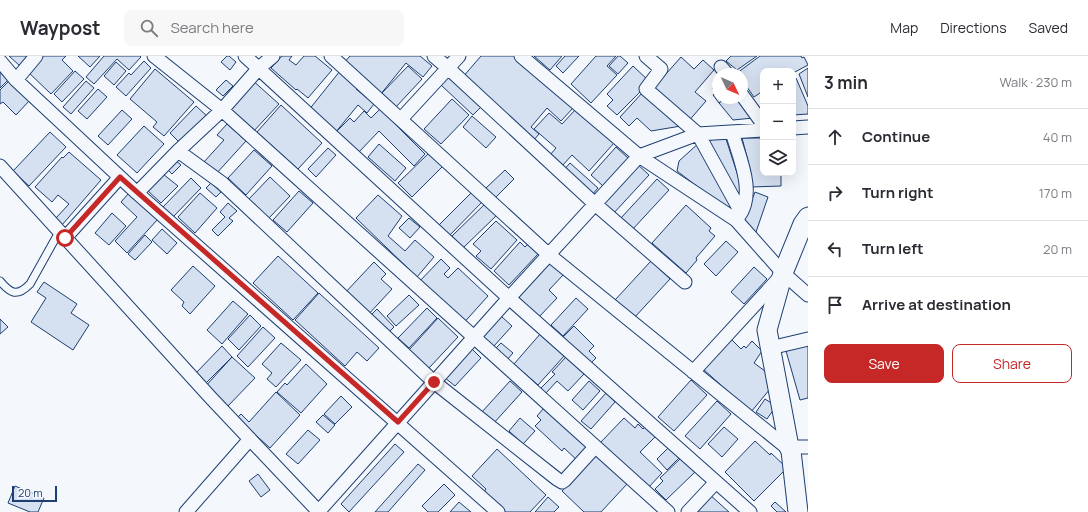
<!DOCTYPE html>
<html lang="en">
<head>
<meta charset="utf-8">
<style>
	:root { --surface:#fff; --page:#f7f7f7; --text:#2b2b33; --muted:#7c7c81; --line:#e1e1e2; --accent:#c62828 }
	body { margin:0; font-family:Manrope,sans-serif; background:var(--page); color:var(--text) }
	.controls { position:absolute; right:12px; top:12px; display:grid; overflow:hidden; border-radius:8px; box-shadow:0 4px 16px #0002 }
	.controls button { width:36px; height:36px; display:grid; place-items:center; padding:0; border:0; border-bottom:1px solid var(--line); background:var(--surface); color:var(--text); font:20px sans-serif }
	.compass { position:absolute; left:712px; top:12px; width:36px; height:36px; border-radius:50%; background:var(--surface); box-shadow:0 4px 16px #0002; rotate:134deg }
	.scale { position:absolute; left:12px; bottom:10px; width:45px; box-sizing:border-box; padding-left:4px; border:2px solid #1d3f73; border-top:0; font-size:11px; line-height:14px; white-space:nowrap; color:#1d3f73; -webkit-text-stroke:3px #f4f7fb; paint-order:stroke }
	.stop { position:absolute; width:12px; height:12px; margin:-9px; border:3px solid #c62828; border-radius:50%; background:#fff }
	.stop.end { background:#c62828; border-color:#fff; box-shadow:0 1px 4px #0008 }
	.list { margin:0; padding:0; list-style:none }
	h2 { display:flex; justify-content:space-between; align-items:center; height:52px; margin:0; padding:0 16px; font-size:17px }
	h2 small { font-size:13px; font-weight:400; color:var(--muted) }
	.list li { display:grid; grid-template-columns:26px 1fr auto; gap:12px; align-items:center; box-sizing:border-box; height:56px; padding:0 16px; border-top:1px solid var(--line) }
	.list b { display:block; font-size:15px; white-space:nowrap }
	.list em { font-size:13px; font-style:normal; color:var(--muted) }
	.actions { display:flex; gap:8px; padding:12px 16px }
	.actions a { flex:1; padding:9px 0; border:1px solid var(--accent); border-radius:8px; text-align:center; font-size:14px; color:var(--accent) }
	.actions .main { background:var(--accent); color:#fff }
	.icon { flex:none; width:22px; height:22px; fill:none; stroke:currentColor; stroke-width:2; stroke-linecap:round; stroke-linejoin:round }
	.map { position:relative; flex:none; width:808px; height:456px; overflow:hidden }
	header { display:flex; align-items:center; gap:24px; box-sizing:border-box; height:56px; padding:0 20px; background:var(--surface); border-bottom:1px solid var(--line) }
	header strong { font-size:19px }
	nav { display:flex; gap:22px; margin-inline-start:auto; font-size:14px }
	.search { width:280px; height:36px; background:var(--page); display:flex; align-items:center; gap:10px; box-sizing:border-box; padding:0 14px; border-radius:8px; color:var(--muted); font-size:15px }
	main { display:flex }
	aside { flex:1; background:var(--surface) }
	.map>svg:first-child { display:block }
</style>
</head>
<body>
<header>
<strong>Waypost</strong>
<div class="search"><svg class="icon" aria-label="search" viewBox="0 0 24 24"><circle cx="10" cy="10" r="6"/><path d="M15 15l6 6"/></svg>Search here</div>
<nav><a>Map</a><a>Directions</a><a>Saved</a></nav>
</header>
<main>
<div class="map">
<svg width="808" height="456" viewBox="0 0 808 456">
	<rect width="100%" height="100%" fill="#f4f7fb"/>
	<!-- building -->
	<path fill="#d5e0f0" stroke="#1d3f73" d="M9,0H30L20,10Z
		M40,0H66L62,4L73,15L51,38L26,14Z
		M78,0H100L90,11Z
		M104,0H140L141,1L129,14L117,3L94,28L86,21Z
		M227,0H229L236,6L230,14L221,6Z
		M282,0H292L289,4L296,9L304,0H315L332,14L308,42L297,33L296,34L271,12Z
		M350,0H420L432,10L423,21L406,7L380,39L343,8Z
		M481,0H514L573,52L561,65L547,52L531,71L539,78L533,85L462,22Z
		M534,0H562L550,14Z
		M565,0H579L563,17L556,10Z
		M596,0H616L607,10L617,19L591,47L571,28Z
		M618,0H620L628,7L618,18L609,10Z
		M731,0H757L737,14L726,5Z
		M760,0H801L802,2L804,1L808,9L793,17V15H763V35L754,41L742,24V18L737,17Z
		M681,1L694,13L703,4L714,14L695,36L706,45L687,67L651,35Z
		M144,5L151,12L126,40L116,31L129,17L131,19Z
		M116,6L126,15L114,29L104,20Z
		M0,10L11,21L0,32Z
		M408,10L422,23L395,52L381,38Z
		M633,10L650,26L617,59L607,50L613,44L607,38Z
		M808,12V41L799,18Z
		M155,13L194,46L164,80L153,71L157,66L130,43Z
		M75,15L84,23L62,46L54,38Z
		M340,15L359,30L356,33L374,48L367,57L358,49L335,77L308,55Z
		M450,19L482,50L473,59L441,29Z
		M796,22L808,50V58L793,59V23Z
		M251,23L279,48L252,77L227,54Z
		M10,24L30,44L16,59L3,46L0,48V34Z
		M226,24L233,30L223,40L216,34Z
		M86,25L94,32L71,58L63,51Z
		M718,27V42H725L719,47L713,39L716,37L712,32Z
		M98,33L107,41L87,63L78,55Z
		M643,36L681,70L651,75L637,62L629,70L620,61Z
		M725,42H738L753,62L733,64L719,47Z
		M452,43L469,59L441,88L424,73Z
		M281,49L322,87L298,113L257,76Z
		M196,50L208,61L182,89L170,77Z
		M380,53L425,98L414,110L379,75L358,97L336,76L350,62L354,66L364,55L371,62Z
		M576,53L614,87L589,115L572,99L562,110L550,99L556,92L534,73L549,57L562,68Z
		M122,54L132,63L108,89L98,80Z
		M472,60L496,81L486,92L463,71Z
		M227,68L246,85L215,119L203,107L224,84L217,79Z
		M144,70L164,88L137,117L117,99Z
		M50,76L66,91L29,130L13,115Z
		M725,80L740,126L741,144L707,85Z
		M742,82H763V117H781V130L751,131L748,105Z
		M700,86L735,156L729,155L677,115L679,105Z
		M379,88L406,112L395,125L368,101Z
		M616,91L628,102L603,130L591,119Z
		M328,92L336,99L316,121L308,113Z
		M254,94L272,110L246,139L228,122Z
		M69,96L101,124L62,169L55,163L69,148L58,139L52,146L35,131L62,101L63,102Z
		M430,96L443,110L412,141L398,127Z
		M174,103L181,109L172,118L166,112Z
		M570,107L598,132L591,140L563,115Z
		M636,107L649,119L612,159L599,147Z
		M505,114L514,123L495,142L486,132Z
		M163,118L178,130L161,147L147,134Z
		M270,121L290,140L269,162L249,143Z
		M191,122L201,132L173,161L163,151Z
		M657,123L669,134L632,174L620,163Z
		M211,127L221,136L216,141L206,132Z
		M299,135L313,147L287,176L273,164Z
		M473,135L483,145L449,180L438,170Z
		M755,136L768,141L756,176L744,164Z
		M129,137L158,163L127,197L115,185L137,161L121,146Z
		M200,137L217,152L195,177L178,161Z
		M378,139L402,160L388,180L405,195L415,184L434,201L417,221L356,162Z
		M487,146L498,158L463,192L452,180Z
		M228,147L237,155L229,162L233,165L218,180L212,174L225,161L220,156Z
		M686,149L711,172L709,175L715,180L696,202L697,204L686,217L652,187Z
		M112,157L126,170L109,189L95,177Z
		M409,162L420,171L410,182L399,172Z
		M496,165L517,184L491,213L476,200L481,195L473,188Z
		M162,173L177,187L167,198L152,184Z
		M145,179L152,186L135,204L128,198Z
		M726,185L738,196L716,220L704,208Z
		M520,186L525,191L528,188L538,198L509,229L494,215Z
		M278,200L318,237L293,264L253,227Z
		M441,203L450,212L444,218L448,222L458,212L488,240L460,271L415,230Z
		M549,204L564,218L549,234L557,242L539,261L516,239Z
		M651,205L670,223L634,262L615,244Z
		M374,206L386,218L381,223L392,233L366,261L343,239Z
		M193,210L215,230L190,258L182,250L184,246L171,234Z
		M754,211L767,223L744,248L731,236Z
		M44,226L77,248L71,257L89,269L73,294L31,266L46,242L37,236Z
		M319,237L379,292L367,305L357,296L345,310L295,264Z
		M409,239L419,249L396,270L387,260Z
		M576,242L588,253L563,280L551,269Z
		M233,245L248,258L222,288L207,274Z
		M427,252L437,262L409,292L398,282Z
		M377,253L394,271L388,277L371,259Z
		M250,259L261,270L239,294L228,283Z
		M501,260L512,270L494,290L483,281Z
		M438,262L458,281L429,312L409,294Z
		M0,263L8,271L0,278Z
		M574,270L594,290L589,295L596,302L590,308L563,281Z
		M263,271L275,282L248,311L237,300Z
		M541,277L565,299L538,329L514,308Z
		M731,283L741,293L744,290L746,292L752,285L762,295L754,307L769,318L770,333L751,356L703,313Z
		M281,287L301,304L276,331L267,323L272,317L262,308Z
		M501,287L513,297L506,305L494,294Z
		M808,289V342L800,344L786,295Z
		M222,290L232,301L205,328L195,318Z
		M471,292L481,302L455,330L444,321Z
		M232,301L255,322L226,352L204,332Z
		M566,301L584,318L568,335L557,325L546,337L541,332L555,318L552,316Z
		M306,308L327,328L301,357L277,336L285,327L287,329Z
		M691,324L707,339L674,375L658,361Z
		M510,325L522,336L493,368L481,357Z
		M589,325L600,335L583,354L572,344Z
		M276,336L300,359L270,392L237,362L241,358L249,366Z
		M606,337L615,346L591,373L581,365Z
		M341,340L352,351L335,368L324,358Z
		M765,343L776,350L767,363L756,356Z
		M717,345L731,358L700,393L685,380Z
		M544,352L589,393L578,405L564,392L562,395L535,370L541,364L537,360Z
		M323,359L335,369L328,377L316,366Z
		M520,362L535,375L523,388L509,375Z
		M624,362L635,372L638,368L643,373L645,371L655,381L640,396L662,417L647,433L599,388Z
		M724,371L738,383L722,401L708,388Z
		M308,374L320,384L298,408L286,398Z
		M755,385L770,399L771,397L787,412L754,445L725,416Z
		M395,388L404,396L349,456L341,448Z
		M669,391L679,402L667,414L657,403Z
		M497,393L546,439L530,456H505L484,436L486,433L472,420Z
		M595,399L627,428L601,456H584L562,435Z
		M681,402L695,416L666,444L655,433L663,425L660,422Z
		M418,408L425,414L388,456H375Z
		M258,418L270,434L261,441L249,425Z
		M444,428L455,439L438,456H428L422,450Z
		M15,430L44,442L38,456H30L8,447Z
		M709,438L729,456H693Z
		M548,441L559,451L554,456H535Z
		M459,446L471,456H450Z
		M775,446L786,456H777L771,450Z"/>
	<g fill="none" stroke-linecap="round" stroke-linejoin="round">
		<defs>
			<path id="lane" d="M0,225C11,238 17,241 30,228L59,176"/>
			<path id="street" d="M154,0L222,54L668,456
				M245,0L509,242L750,456
				M331,0L548,198L791,395
				M459,0L448,12L595,148L685,226
				M521,0L639,100L736,164L783,217L808,239
				M0,5L16,24L137,137L178,95L222,54L259,12L273,0
				M721,11L727,18
				M16,24L36,0
				M742,39L763,68
				M401,63L448,12L434,0
				M793,72L808,71
				M732,76C739,101 756,136 739,160
				M178,95L222,127L434,326L557,423L562,426L565,424L595,391
				M0,110L211,342L319,456
				M137,137L498,456
				M741,156L698,78L763,74
				M65,182L120,121
				M770,292L808,283
				M693,316L781,220
				M789,391H808
				M319,455L509,242L639,100L698,78L646,33L661,13L646,0
				M186,456L250,383
				M688,456L716,426"/>
			<path id="secondary" d="M798,456L791,395L789,391L767,274L783,217L803,168L808,161"/>
		</defs>
		<!-- lane casing -->
		<use href="#lane" stroke="#1d3f73" stroke-width="9"/>
		<!-- street casing -->
		<use href="#street" stroke="#1d3f73" stroke-width="15"/>
		<!-- secondary casing -->
		<use href="#secondary" stroke="#1d3f73" stroke-width="21"/>
		<!-- lane -->
		<use href="#lane" stroke="#f4f7fb" stroke-width="7"/>
		<!-- street -->
		<use href="#street" stroke="#f4f7fb" stroke-width="13"/>
		<!-- secondary -->
		<use href="#secondary" stroke="#f4f7fb" stroke-width="19"/>
	</g>
	<g fill="none" stroke-linecap="round" stroke-linejoin="round">
		<!-- route -->
		<path stroke="#c62828" stroke-width="5" d="M65,182L120,121L398,366L434,326"/>
	</g>
</svg>
<div class="controls">
<button>+</button>
<button>−</button>
<button><svg class="icon" aria-label="layers" viewBox="0 0 24 24"><path d="M12 4l9 5-9 5-9-5zM3 14l9 5 9-5"/></svg></button>
</div>
<svg class="compass" viewBox="-18 -18 36 36"><path d="M0-13l5 13h-10z" fill="#e53935"/><path d="M0 13l5-13h-10z" fill="#7c7c81"/></svg>
<div class="scale">20 m</div>
<div class="stop" style="left:65px;top:182px"></div>
<div class="stop end" style="left:434px;top:326px"></div>
</div>
<aside>
<h2>3 min<small>Walk · 230 m</small></h2>
<ul class="list">
<li><svg class="icon" aria-label="ahead" viewBox="0 0 24 24"><path d="M12 20V5M6 11l6-6 6 6"/></svg><div><b>Continue</b></div><em>40 m</em></li>
<li><svg class="icon" aria-label="right" viewBox="0 0 24 24"><path d="M7 20v-9h11M14 6l5 5-5 5"/></svg><div><b>Turn right</b></div><em>170 m</em></li>
<li><svg class="icon" aria-label="left" viewBox="0 0 24 24"><path d="M17 20v-9H6M10 6l-5 5 5 5"/></svg><div><b>Turn left</b></div><em>20 m</em></li>
<li><svg class="icon" aria-label="arrive" viewBox="0 0 24 24"><path d="M6 21V4h12l-3 4 3 4H6"/></svg><div><b>Arrive at destination</b></div></li>
</ul>
<div class="actions"><a class="main">Save</a><a>Share</a></div>
</aside>
</main>
</body>
</html>
